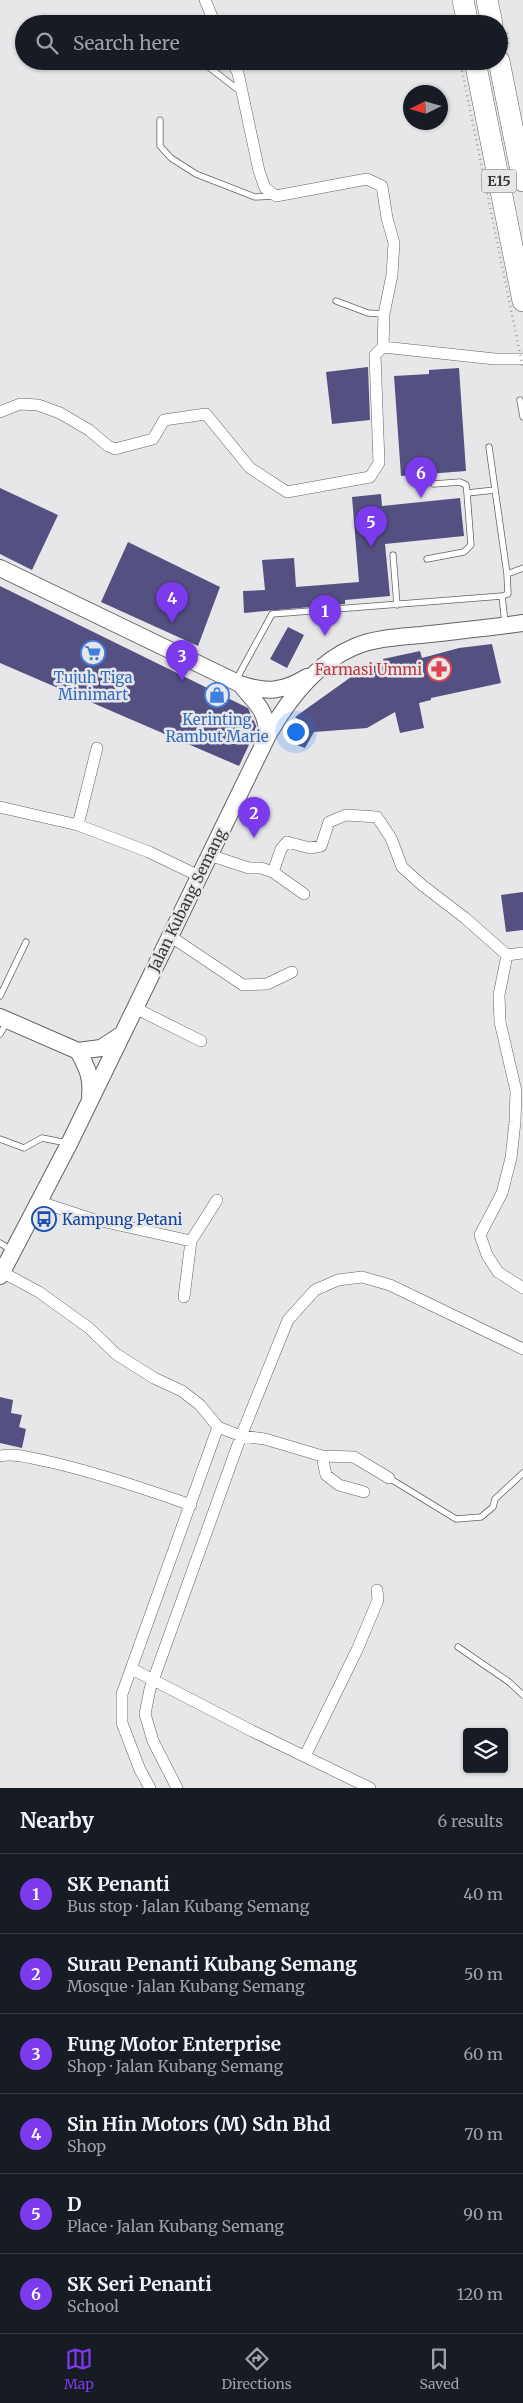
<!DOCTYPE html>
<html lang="en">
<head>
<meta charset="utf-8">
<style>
	:root { --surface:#171b24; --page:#242831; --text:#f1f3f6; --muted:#9ea1a6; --line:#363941; --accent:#7c3aed }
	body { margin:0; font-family:Merriweather,serif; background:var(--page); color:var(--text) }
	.controls { position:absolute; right:15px; bottom:15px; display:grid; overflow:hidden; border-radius:5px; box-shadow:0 1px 4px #0004 }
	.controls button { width:45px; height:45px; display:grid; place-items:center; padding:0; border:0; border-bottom:1px solid var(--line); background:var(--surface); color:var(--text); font:25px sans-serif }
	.compass { position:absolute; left:403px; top:85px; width:45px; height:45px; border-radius:50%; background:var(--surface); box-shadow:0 1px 4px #0004; rotate:265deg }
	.you { position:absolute; left:295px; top:731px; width:18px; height:18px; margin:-12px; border:4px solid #fff; border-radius:50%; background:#1a73e8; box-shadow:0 0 0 8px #1a73e833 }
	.badge { display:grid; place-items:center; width:32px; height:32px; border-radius:50%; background:var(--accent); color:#fff; font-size:16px; font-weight:700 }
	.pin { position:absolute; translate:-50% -41px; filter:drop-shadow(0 1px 2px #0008) }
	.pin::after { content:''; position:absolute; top:26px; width:18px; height:15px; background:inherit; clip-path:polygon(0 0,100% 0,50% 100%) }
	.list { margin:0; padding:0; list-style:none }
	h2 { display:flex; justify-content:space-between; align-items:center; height:65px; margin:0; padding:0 20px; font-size:21px }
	h2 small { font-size:16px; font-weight:400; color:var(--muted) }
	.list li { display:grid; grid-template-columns:32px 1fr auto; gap:15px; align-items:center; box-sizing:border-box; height:80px; padding:0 20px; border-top:1px solid var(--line) }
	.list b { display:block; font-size:19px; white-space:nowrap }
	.list p { margin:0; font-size:16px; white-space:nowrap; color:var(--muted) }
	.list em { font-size:16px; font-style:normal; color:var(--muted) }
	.icon { flex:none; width:28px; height:28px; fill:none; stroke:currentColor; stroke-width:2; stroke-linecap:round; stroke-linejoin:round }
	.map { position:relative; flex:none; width:523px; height:1788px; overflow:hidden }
	.search { position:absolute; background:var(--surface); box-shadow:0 1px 4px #0004; left:15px; right:15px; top:15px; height:55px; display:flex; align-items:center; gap:12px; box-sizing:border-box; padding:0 18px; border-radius:28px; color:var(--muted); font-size:19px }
	.sheet { height:545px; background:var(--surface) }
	nav { display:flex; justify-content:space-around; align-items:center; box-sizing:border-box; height:70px; border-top:1px solid var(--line); background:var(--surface); font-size:14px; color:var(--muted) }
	nav a { display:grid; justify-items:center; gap:2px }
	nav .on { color:var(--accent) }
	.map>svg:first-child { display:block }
</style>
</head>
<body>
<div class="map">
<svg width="523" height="1788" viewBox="0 0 523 1788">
	<rect width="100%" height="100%" fill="#e7e7ea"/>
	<!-- building -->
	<path fill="#555082" d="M368,367L370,420L332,424L326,372Z
		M459,368L466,471L401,476L394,376L429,374V370Z
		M0,488L58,515L32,570L0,554Z
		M381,494L382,506L460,498L464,536L385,544L390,596L345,600V604L244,613L243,591L265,590L262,560L294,558L296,587L359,582L352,497Z
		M128,542L220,587L198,646L101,602Z
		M0,586L248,708L257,728L239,766L0,663Z
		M288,627L304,635L287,668L270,659Z
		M492,644L501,683L431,698V700L419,703L424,728L400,733L395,712L367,728L314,732L305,748L289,742L298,734L288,727L298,719L295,717L358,672L384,662L383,659L420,651L422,658L459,648Z
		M523,892V930L506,932L501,895Z
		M0,1397L13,1400L11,1413L22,1415L19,1427L26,1429L22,1448L0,1443Z"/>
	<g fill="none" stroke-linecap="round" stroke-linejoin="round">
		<defs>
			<path id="service" d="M156,23L158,24
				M201,61L241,92
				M160,120V146L171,158L196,174L255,197L274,196
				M336,301L368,313L384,314
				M520,400L523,417
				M489,447L507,574L523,568
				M434,484L460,482L466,485L467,493
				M393,555L397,605
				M427,559L464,552L471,545L467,493L495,490
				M502,596L505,623
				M236,680L272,614L502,596L508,594L507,574
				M0,996L26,942
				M0,1034L7,1022
				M0,1139L24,1148L42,1138L67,1143
				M0,1243L11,1250
				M389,1478L456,1519L481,1517L493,1507L495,1499L523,1473
				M458,1647L509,1682L523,1695"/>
			<path id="minor" d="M205,0L215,24
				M383,347L495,359H523
				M0,412L20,404L38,405L60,413L89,430L108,446L115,449L153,439L164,420L206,414L250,468L287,492L370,477L379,463L375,355L383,347L384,314L392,275L394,243L387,218L382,186L367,179L276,196L265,188L259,171L238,73L232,61
				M0,807L78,825L149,852L199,876
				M78,825L97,748
				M209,855L249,868H261L273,872L281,849L287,842L310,848L321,846L329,822L346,815L377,817L391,838L402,867L422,885L465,918L507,955L523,953
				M273,872L304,894
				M170,936L243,985L267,984L292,972
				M507,955L499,995L500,1022L516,1091L515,1122L511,1158L502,1193L480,1235L487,1255L498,1272L523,1288
				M135,1008L201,1041
				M40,1202L92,1219L191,1241L217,1200
				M2,1272L39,1292L89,1328L116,1354L154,1378L182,1391L200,1405L218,1427L122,1694V1723L140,1770L150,1788
				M184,1297L191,1241
				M218,1427L241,1436L265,1439L322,1456L326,1475L339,1485L364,1492
				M0,1456C15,1453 30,1458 46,1461C95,1472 143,1488 191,1505
				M322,1456L354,1457L389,1478
				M132,1669L252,1731L370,1788
				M305,1756L357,1650L378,1600L377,1590
				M177,1788L153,1741L145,1714L150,1689L241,1436L288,1320L315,1290L338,1280L362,1277L390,1285L523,1349"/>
			<path id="secondary" d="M0,568L240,684C267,693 282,692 307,677
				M240,684C256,704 265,707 268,735
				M0,1017L78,1051L101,1048L121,1035
				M78,1051C87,1067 92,1078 90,1096
				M0,1276L69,1144L268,735C288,700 316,663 354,647C374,638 399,637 421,635C455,631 489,628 523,623"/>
			<path id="motorway" d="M463,0L468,24
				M487,0L492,24
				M475,61L523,301
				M499,61L523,181"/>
		</defs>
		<!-- service casing -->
		<use href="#service" stroke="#636365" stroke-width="7"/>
		<!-- minor casing -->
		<use href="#minor" stroke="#636365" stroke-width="12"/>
		<!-- secondary casing -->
		<use href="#secondary" stroke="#636365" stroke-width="18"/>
		<!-- motorway casing -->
		<use href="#motorway" stroke="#636365" stroke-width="22"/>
		<!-- path -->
		<path stroke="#9d9d9f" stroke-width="2.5" stroke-dasharray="1 4" stroke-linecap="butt" d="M507,33L509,48"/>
		<!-- service -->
		<use href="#service" stroke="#fff" stroke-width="5.5"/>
		<!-- minor -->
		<use href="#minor" stroke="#fff" stroke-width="11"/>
		<!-- secondary -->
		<use href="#secondary" stroke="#fff" stroke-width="16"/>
		<!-- motorway -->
		<use href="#motorway" stroke="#fff" stroke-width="21"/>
		<!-- path-bridge -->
		<path stroke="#9d9d9f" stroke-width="2.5" stroke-dasharray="1 4" stroke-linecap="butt" d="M460,61L523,368"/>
	</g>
	<!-- icons -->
	<defs>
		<symbol id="supermarket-ring" viewBox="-11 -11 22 22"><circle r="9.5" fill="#e7e7ea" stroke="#3f7fe0" stroke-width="1.5"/><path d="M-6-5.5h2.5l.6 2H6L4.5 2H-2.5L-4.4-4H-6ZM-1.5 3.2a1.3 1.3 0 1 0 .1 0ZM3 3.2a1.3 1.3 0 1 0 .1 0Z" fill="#3f7fe0"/></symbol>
		<symbol id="pharmacy-ring" viewBox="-11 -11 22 22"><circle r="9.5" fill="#e7e7ea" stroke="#e0444e" stroke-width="1.5"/><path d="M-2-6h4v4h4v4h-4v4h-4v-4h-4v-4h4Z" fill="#e0444e"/></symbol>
		<symbol id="shop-ring" viewBox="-11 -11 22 22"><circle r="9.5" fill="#e7e7ea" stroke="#3f7fe0" stroke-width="1.5"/><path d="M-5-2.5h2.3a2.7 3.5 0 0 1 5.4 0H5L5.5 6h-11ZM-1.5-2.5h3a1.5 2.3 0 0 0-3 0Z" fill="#3f7fe0"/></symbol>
		<symbol id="bus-ring" viewBox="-11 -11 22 22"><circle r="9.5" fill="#e7e7ea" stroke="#1a4fb4" stroke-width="1.5"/><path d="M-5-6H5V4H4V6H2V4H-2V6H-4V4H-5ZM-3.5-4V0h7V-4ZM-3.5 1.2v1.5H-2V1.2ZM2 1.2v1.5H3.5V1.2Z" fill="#1a4fb4"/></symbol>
	</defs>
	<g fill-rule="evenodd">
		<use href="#supermarket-ring" x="79" y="639" width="28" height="28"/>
		<use href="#pharmacy-ring" x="425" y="655" width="28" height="28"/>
		<use href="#shop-ring" x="203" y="681" width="28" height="28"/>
		<use href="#bus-ring" x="30" y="1205" width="28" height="28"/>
	</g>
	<g text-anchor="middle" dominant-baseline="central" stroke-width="5" stroke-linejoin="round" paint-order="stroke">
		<!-- shield labels -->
		<rect fill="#e7e7ea" stroke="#6e6e70" stroke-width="1" x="481.5" y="169.5" width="35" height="23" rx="4"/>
		<g font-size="14" font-weight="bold" fill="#3a3a3b">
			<text x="499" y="181">E15</text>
		</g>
		<!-- health labels -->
		<g font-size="15" fill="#be3a42" stroke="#e7e7ea" text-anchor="end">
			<text x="422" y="669">Farmasi Ummi</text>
		</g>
		<!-- shop labels -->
		<g font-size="15" fill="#366cbe" stroke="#e7e7ea">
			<text x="93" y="677">Tujuh Tiga<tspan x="93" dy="17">Minimart</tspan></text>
			<text x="217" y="719">Kerinting<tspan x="217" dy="17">Rambut Marie</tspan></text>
		</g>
		<!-- street labels -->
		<g font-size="15" fill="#3a3a3b" stroke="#e7e7ea">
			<text transform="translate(187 900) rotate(-64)">Jalan Kubang Semang</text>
		</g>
		<!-- transit labels -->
		<g font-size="15" fill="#164399" stroke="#e7e7ea" text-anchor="start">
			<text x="62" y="1219">Kampung Petani</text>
		</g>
	</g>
</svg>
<div class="controls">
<button><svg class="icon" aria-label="layers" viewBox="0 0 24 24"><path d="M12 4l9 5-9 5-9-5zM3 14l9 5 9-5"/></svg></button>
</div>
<svg class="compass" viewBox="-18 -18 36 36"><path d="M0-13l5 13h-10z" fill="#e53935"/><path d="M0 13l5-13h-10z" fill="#9ea1a6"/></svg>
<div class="you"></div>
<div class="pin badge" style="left:325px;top:636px">1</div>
<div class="pin badge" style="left:254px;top:838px">2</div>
<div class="pin badge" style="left:182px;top:681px">3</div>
<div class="pin badge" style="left:172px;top:623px">4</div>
<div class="pin badge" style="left:371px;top:547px">5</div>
<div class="pin badge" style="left:421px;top:498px">6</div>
<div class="search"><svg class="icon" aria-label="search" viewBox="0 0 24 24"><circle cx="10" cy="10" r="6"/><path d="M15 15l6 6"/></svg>Search here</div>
</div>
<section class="sheet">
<h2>Nearby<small>6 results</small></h2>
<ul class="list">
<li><span class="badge">1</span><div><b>SK Penanti</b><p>Bus stop · Jalan Kubang Semang</p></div><em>40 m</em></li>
<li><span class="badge">2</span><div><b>Surau Penanti Kubang Semang</b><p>Mosque · Jalan Kubang Semang</p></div><em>50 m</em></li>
<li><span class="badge">3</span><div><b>Fung Motor Enterprise</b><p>Shop · Jalan Kubang Semang</p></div><em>60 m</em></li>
<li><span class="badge">4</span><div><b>Sin Hin Motors (M) Sdn Bhd</b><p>Shop</p></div><em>70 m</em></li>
<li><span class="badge">5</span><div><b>D</b><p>Place · Jalan Kubang Semang</p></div><em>90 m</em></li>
<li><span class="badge">6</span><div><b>SK Seri Penanti</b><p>School</p></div><em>120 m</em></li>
</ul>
</section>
<nav>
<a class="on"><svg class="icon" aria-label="map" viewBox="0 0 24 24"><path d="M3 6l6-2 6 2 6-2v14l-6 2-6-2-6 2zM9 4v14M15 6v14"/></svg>Map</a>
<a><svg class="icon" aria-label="directions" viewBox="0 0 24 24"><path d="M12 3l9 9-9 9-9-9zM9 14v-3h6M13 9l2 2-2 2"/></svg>Directions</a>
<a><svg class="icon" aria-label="saved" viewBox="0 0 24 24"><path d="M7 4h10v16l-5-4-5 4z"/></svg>Saved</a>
</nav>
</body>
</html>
